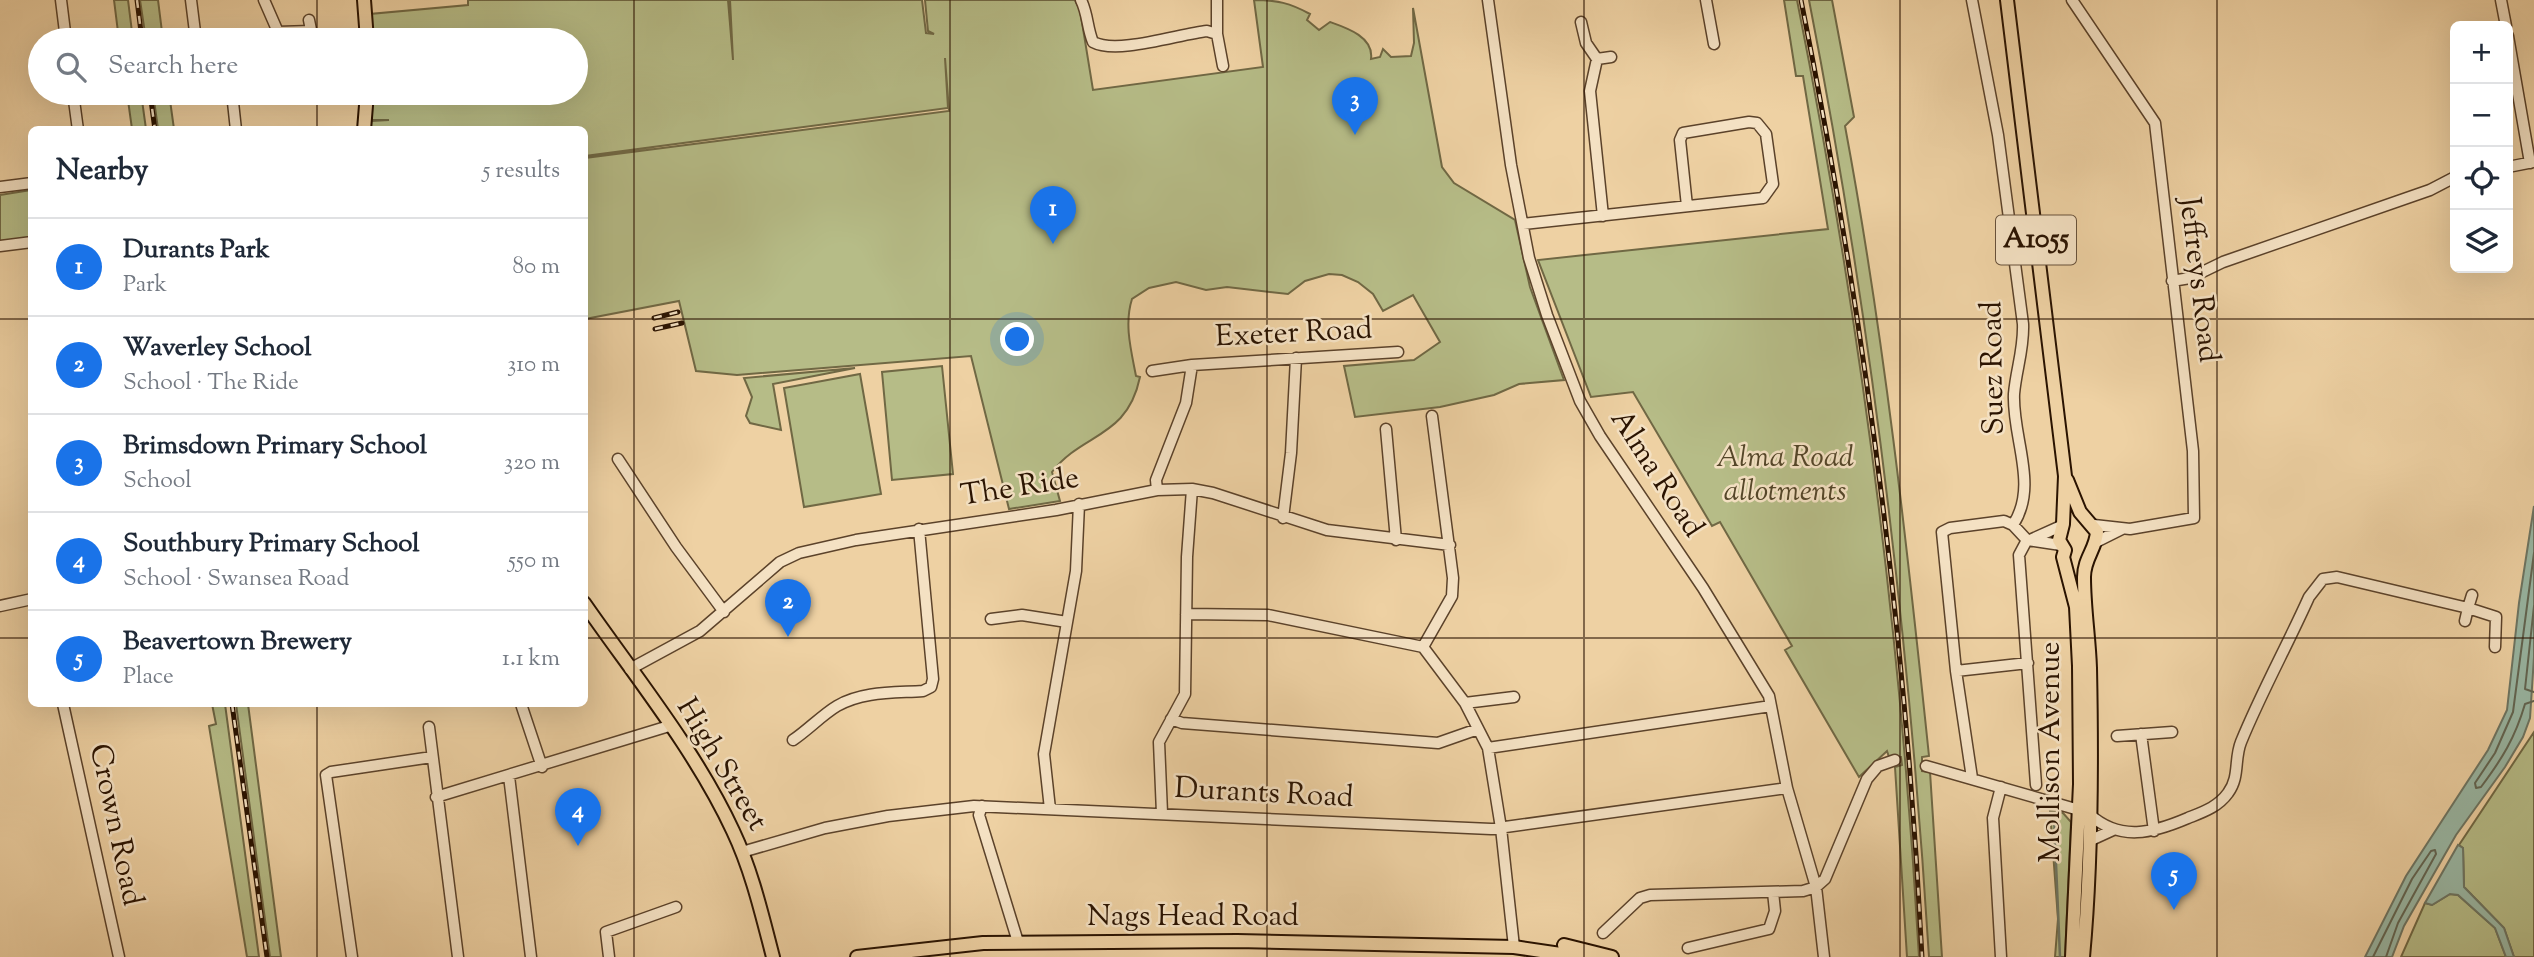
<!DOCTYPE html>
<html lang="en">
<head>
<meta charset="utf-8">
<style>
	:root { --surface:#fff; --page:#f6f6f7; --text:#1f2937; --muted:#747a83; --line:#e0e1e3; --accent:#1a73e8 }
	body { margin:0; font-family:"Sorts Mill Goudy",serif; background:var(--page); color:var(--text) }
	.controls { position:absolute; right:21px; top:21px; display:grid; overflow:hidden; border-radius:10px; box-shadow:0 7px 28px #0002 }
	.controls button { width:63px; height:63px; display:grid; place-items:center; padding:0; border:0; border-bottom:2px solid var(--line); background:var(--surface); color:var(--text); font:35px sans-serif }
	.you { position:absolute; left:1018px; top:340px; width:24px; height:24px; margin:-18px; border:5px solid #fff; border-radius:50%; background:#1a73e8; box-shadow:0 0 0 10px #1a73e833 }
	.badge { display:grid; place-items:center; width:46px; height:46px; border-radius:50%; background:var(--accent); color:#fff; font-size:23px; font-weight:700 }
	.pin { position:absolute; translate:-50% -58px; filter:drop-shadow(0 2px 4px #0008) }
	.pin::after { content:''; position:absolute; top:37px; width:24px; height:21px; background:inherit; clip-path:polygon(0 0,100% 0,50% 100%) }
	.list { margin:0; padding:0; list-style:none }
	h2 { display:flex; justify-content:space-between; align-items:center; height:91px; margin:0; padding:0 28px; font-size:30px }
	h2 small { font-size:23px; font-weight:400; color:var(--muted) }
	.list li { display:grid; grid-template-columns:46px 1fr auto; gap:21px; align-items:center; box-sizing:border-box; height:98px; padding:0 28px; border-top:2px solid var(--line) }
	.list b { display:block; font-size:26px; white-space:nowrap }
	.list p { margin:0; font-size:23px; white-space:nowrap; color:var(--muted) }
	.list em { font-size:23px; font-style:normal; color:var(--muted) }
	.icon { flex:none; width:38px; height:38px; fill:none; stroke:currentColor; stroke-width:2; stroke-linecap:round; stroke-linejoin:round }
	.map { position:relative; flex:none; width:2534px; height:957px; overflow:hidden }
	.search { position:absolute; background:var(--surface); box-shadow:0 7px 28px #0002; left:28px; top:28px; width:560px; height:77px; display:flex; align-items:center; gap:18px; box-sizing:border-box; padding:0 24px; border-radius:38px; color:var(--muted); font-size:26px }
	.panel { position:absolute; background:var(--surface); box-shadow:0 7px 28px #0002; left:28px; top:126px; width:560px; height:581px; border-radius:10px }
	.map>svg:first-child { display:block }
</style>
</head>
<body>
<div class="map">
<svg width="2534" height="957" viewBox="0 0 2534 957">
	<rect width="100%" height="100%" fill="#eed1a3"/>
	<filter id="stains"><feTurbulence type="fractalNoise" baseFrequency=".00286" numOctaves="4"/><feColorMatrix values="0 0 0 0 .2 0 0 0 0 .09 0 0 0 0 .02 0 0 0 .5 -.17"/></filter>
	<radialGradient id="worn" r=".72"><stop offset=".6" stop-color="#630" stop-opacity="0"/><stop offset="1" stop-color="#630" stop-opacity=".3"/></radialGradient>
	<!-- green -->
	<path fill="#b6bc87" stroke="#706844" stroke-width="2" d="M114,0H128L133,40H119Z
		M140,0H158L163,40H146Z
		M468,0H728L733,60L730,0H922L926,33L934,34L928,31L925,0H1075L1080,10L1093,90L1263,67L1254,0C1277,0 1290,3 1310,14L1307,20L1319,30L1330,22C1347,28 1374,37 1371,59L1380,57L1383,49L1391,57L1411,56L1414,43L1413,8L1442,167L1454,183L1515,220L1530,287L1564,380L1519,384L1494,395L1440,407L1355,417L1344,366L1414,360L1440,342L1413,295L1383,311L1373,294L1358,282L1342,275L1329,274L1305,281L1288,294L1227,287L1206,290L1176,282L1149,288L1132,299C1124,324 1131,350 1136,376L1140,377C1127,439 1083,432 1052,472L1060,501L1009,509L971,356L737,375L696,371L679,301L585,319V158L949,111L945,58L948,108L585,156L584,130H370L371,121L389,120H371L373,93H576V40H372L370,14L468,5Z
		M1784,0H1797C1860,316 1901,635 1919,957H1907L1895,767L1902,765L1901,757H1889L1887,751L1859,777L1785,650L1792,646L1720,522L1712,526L1633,392L1591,397L1538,260L1828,229L1803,76H1796Z
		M1809,0H1832L1854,117L1845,126C1884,335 1907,545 1929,756L1922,757V771L1930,772L1942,957H1929C1909,635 1871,317 1809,0Z
		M127,93H141L146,129H132Z
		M153,93H169L174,129H158Z
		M31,190V239L0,241V195Z
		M942,366L953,474L892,480L882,372Z
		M855,368L773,384L781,430L750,423L746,416L752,397L744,378Z
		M860,374L881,494L804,507L784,388Z
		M212,704H225L259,957H247L209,726L216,724Z
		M236,704H248L281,957H270Z
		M2534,732V957H2514L2504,928L2464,887L2463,848L2459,845Z
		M2050,811L2063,813L2071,822L2065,957H2055L2058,919Z
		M2450,894L2458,895L2495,928L2506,957H2401L2425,903L2432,905Z"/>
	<!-- water -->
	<path fill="#99b7a4" stroke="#6d7563" stroke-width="2" d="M2534,506V657L2530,718L2523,737L2505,767L2456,835L2404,926L2392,957H2365L2406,876L2488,750L2507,710L2519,603Z
		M2458,845L2463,848L2464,887L2504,928L2514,957H2506L2495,928L2458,895L2450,894L2432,905L2425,903Z"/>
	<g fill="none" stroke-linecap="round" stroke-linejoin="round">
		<!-- shore -->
		<path stroke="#626552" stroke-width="2" d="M2534,553L2513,712L2495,753L2475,783L2476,788L2481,787C2502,759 2515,738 2525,704L2534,701
			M2534,606L2525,689L2534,692
			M2373,957L2412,879L2431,851L2435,850L2436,854L2398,923L2386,957"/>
		<!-- stream -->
		<path stroke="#6d7563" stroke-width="2.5" d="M2054,816L2060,957"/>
		<defs>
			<path id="minor" d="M61,0L66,40
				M191,0L196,40
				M264,0L278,32L311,31
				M1081,0C1088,14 1087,28 1093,42C1117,55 1179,34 1207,31L1217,34
				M1217,0V34L1223,66
				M1488,0L1511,165L1529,258L1547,315L1580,401L1600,436L1703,588L1769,696L1787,788L1816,887L1824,957
				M1706,0L1714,44
				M1972,0L1998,135L2023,324C2024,349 2016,370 2014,394C2012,438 2039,485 2013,525
				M2072,0L2155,123L2193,451L2194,518L2130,529L2094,525
				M2501,0L2506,26
				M309,20L313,40
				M1581,22L1586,43L1597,59L1590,91L1603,216
				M2508,36L2530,163
				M1597,59L1611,57
				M73,93L78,130
				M232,93L236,130
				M2508,167L2533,162
				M0,187L32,183
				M1523,224L1763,198L1773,184L1766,134L1757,123L1749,122L1683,133L1680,140L1687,206
				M0,246L32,242
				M2172,281L2190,278L2223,262L2430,190L2455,177
				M1152,371L1192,365L1398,352
				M1386,429L1396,540
				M618,459L676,547L724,612
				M1157,490L1156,480L1186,403L1192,365
				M1283,518L1291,453L1296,358
				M2027,540L2019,555L2036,785
				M2030,540L2061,526
				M2096,542L2122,529
				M2472,595L2468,608L2496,617L2495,647
				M0,606L32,599
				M1186,614L1268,615L1423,647
				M991,619L1022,615L1067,622
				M1423,647L1465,703L1488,748L1501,828L1514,947
				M1423,647L1452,596L1453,578L1432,416
				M630,669L700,631L780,562L799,553L856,540L1056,510L1157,490L1192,489L1213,493L1327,530L1450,545
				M1956,671L2028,663
				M1465,703L1514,697
				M63,704L119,957
				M521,704L542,767
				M1171,719L1182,723L1438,743L1478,729
				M429,727L458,957
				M2141,734L2154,831
				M2117,736L2172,732
				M793,740C808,730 822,715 837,706C863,691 894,693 923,691L931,687L933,679L919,529
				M1488,748L1771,706
				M1926,766L2079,810
				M509,776L531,957
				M1972,778L1956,671L1942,532L1950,528L2004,521L2013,525L2027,540L2061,545
				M2001,787L1993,818L2001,957
				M436,797L669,726
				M982,806L979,815L1018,942
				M1050,809L1044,754L1076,571L1079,504
				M1162,813L1159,742L1185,694L1187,557L1192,489
				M2089,814C2120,842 2153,833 2188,818C2203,812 2218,807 2228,793C2240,777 2234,759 2241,742C2261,693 2287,646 2309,597L2323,579L2337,577L2468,608L2465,621
				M2089,841L2113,830
				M742,852L825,828L888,816L974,806L1491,829L1787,788
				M1603,933L1640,898L1650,895L1803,891L1816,887L1825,879L1867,779L1878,766L1895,760
				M1688,948L1769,929L1775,911L1773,892
				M352,957L326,775L331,772L432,757
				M609,957L606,932L676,907"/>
			<path id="major" d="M364,0L367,40
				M2007,0L2065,476L2063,524L2059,540L2065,550L2063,557L2076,607L2079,666L2080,784L2072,957
				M364,130L367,93
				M2067,480L2080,512L2097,532C2096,549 2084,558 2084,577C2084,608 2089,638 2090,668C2092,764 2092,862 2083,957
				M584,603C634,675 696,751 733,831C752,871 762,915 773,957
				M1564,945L1612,957
				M857,957L983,943L1237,941L1514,947L1581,957"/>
		</defs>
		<!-- minor casing -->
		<use href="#minor" stroke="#5b422a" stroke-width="13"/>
		<!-- major casing -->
		<use href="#major" stroke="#2a1301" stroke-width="16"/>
		<!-- minor -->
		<use href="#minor" stroke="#f4e1c3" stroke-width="10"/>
		<!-- major -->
		<use href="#major" stroke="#eed1a3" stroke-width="12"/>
		<defs>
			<path id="rail" d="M137,0L142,40
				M1801,0C1864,315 1906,636 1922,957
				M150,93L155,130
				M654,318L678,312
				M655,329L682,323
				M232,704L267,957"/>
		</defs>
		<!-- rail casing -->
		<use href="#rail" stroke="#2a1301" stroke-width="5"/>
		<!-- rail -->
		<use href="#rail" stroke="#f4e1c3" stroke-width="2.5" stroke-dasharray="8" stroke-linecap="butt"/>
	</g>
	<!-- grid -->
	<path fill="none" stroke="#2a1301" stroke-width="2" stroke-opacity="0.55" d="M317,0V40M634,0V957M950,0V957M1267,0V957M1584,0V957M1900,0V957M2217,0V957M317,93V130M0,319H32M584,319H2534M0,638H32M584,638H2534M317,704V957"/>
	<g text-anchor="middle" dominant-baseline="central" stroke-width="5" stroke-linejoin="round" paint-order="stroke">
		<!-- shield labels -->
		<rect fill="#f4e1c3" stroke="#67513b" stroke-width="2" x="1996" y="215.5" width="80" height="49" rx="5"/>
		<g font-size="28" font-weight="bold" fill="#2a1301">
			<text x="2036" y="240">A1055</text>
		</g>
		<!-- street labels -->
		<g font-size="30" fill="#2a1301" stroke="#f4e1c3">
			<text transform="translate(2198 280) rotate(83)">Jeffreys Road</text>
			<text transform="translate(1294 334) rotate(-3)">Exeter Road</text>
			<text transform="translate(1994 368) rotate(-91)">Suez Road</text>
			<text transform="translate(1656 474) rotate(57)">Alma Road</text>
			<text transform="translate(1020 488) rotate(-9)">The Ride</text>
			<text transform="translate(2051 752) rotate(-90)">Mollison Avenue</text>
			<text transform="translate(721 765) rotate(59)">High Street</text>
			<text transform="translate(1264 794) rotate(3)">Durants Road</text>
			<text transform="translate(115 825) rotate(78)">Crown Road</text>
			<text x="1193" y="917">Nags Head Road</text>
		</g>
		<!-- park labels -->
		<g font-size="30" font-style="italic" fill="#544629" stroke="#f4e1c3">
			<text x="1785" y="458">Alma Road<tspan x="1785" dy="34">allotments</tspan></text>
		</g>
	</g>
	<rect width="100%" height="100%" filter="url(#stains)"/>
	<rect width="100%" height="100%" fill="url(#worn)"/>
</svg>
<div class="controls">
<button>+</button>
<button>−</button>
<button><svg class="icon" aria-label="locate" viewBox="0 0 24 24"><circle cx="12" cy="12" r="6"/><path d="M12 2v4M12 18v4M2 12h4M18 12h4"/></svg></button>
<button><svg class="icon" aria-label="layers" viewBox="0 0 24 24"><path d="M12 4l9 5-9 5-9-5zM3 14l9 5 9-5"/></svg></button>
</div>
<div class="you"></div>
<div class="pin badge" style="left:1053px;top:244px">1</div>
<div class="pin badge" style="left:788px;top:637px">2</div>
<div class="pin badge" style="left:1355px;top:135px">3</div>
<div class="pin badge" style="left:578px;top:846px">4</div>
<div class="pin badge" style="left:2174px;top:910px">5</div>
<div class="search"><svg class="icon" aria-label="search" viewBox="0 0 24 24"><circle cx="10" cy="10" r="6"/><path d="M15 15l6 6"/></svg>Search here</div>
<section class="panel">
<h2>Nearby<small>5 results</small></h2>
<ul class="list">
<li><span class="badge">1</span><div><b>Durants Park</b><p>Park</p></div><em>80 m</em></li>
<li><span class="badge">2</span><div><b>Waverley School</b><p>School · The Ride</p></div><em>310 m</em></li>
<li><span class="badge">3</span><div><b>Brimsdown Primary School</b><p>School</p></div><em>320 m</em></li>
<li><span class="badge">4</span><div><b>Southbury Primary School</b><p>School · Swansea Road</p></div><em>550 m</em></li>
<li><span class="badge">5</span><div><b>Beavertown Brewery</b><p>Place</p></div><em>1.1 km</em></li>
</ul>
</section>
</div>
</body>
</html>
